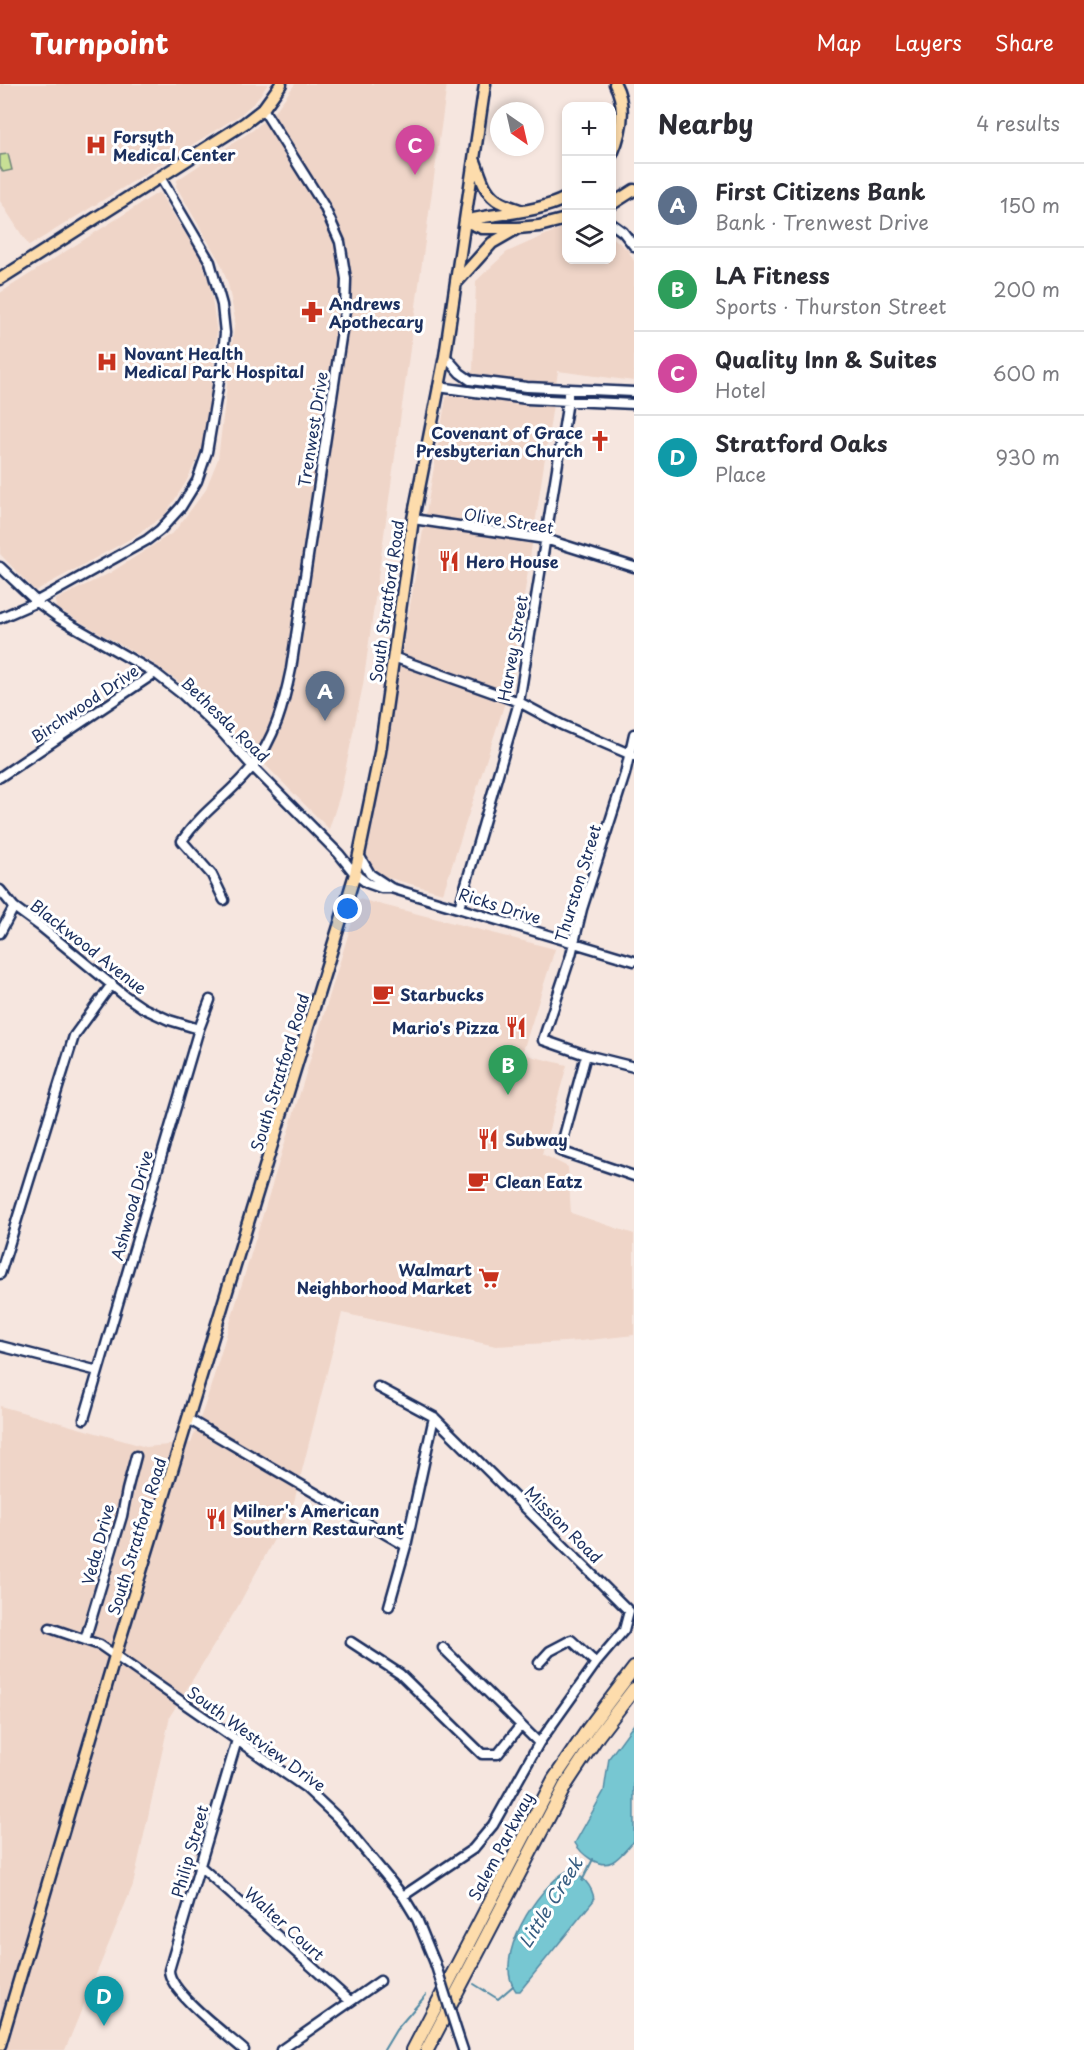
<!DOCTYPE html>
<html lang="en">
<head>
<meta charset="utf-8">
<style>
	:root { --surface:#fff; --page:#f2f2f3; --text:#2b2b33; --muted:#7c7c81; --line:#e1e1e2; --accent:#c8321e }
	body { margin:0; font-family:"Playpen Sans",sans-serif; background:var(--page); color:var(--text) }
	.controls { position:absolute; right:18px; top:18px; display:grid; overflow:hidden; border-radius:12px; box-shadow:0 3px 9px #0003 }
	.controls button { width:54px; height:54px; display:grid; place-items:center; padding:0; border:0; border-bottom:2px solid var(--line); background:var(--surface); color:var(--text); font:30px sans-serif }
	.compass { position:absolute; left:490px; top:18px; width:54px; height:54px; border-radius:50%; background:var(--surface); box-shadow:0 3px 9px #0003; rotate:146deg }
	.you { position:absolute; left:348px; top:825px; width:21px; height:21px; margin:-15px; border:4px solid #fff; border-radius:50%; background:#1a73e8; box-shadow:0 0 0 9px #1a73e833 }
	.badge { display:grid; place-items:center; width:39px; height:39px; border-radius:50%; background:var(--accent); color:#fff; font-size:20px; font-weight:700 }
	.pin { position:absolute; translate:-50% -50px; filter:drop-shadow(0 2px 3px #0008) }
	.pin::after { content:''; position:absolute; top:32px; width:21px; height:18px; background:inherit; clip-path:polygon(0 0,100% 0,50% 100%) }
	.list { margin:0; padding:0; list-style:none }
	h2 { display:flex; justify-content:space-between; align-items:center; height:78px; margin:0; padding:0 24px; font-size:26px }
	h2 small { font-size:20px; font-weight:400; color:var(--muted) }
	.list li { display:grid; grid-template-columns:39px 1fr auto; gap:18px; align-items:center; box-sizing:border-box; height:84px; padding:0 24px; border-top:2px solid var(--line) }
	.list b { display:block; font-size:22px; white-space:nowrap }
	.list p { margin:0; font-size:20px; white-space:nowrap; color:var(--muted) }
	.list em { font-size:20px; font-style:normal; color:var(--muted) }
	.icon { flex:none; width:33px; height:33px; fill:none; stroke:currentColor; stroke-width:2; stroke-linecap:round; stroke-linejoin:round }
	.map { position:relative; flex:none; width:634px; height:1966px; overflow:hidden }
	header { display:flex; align-items:center; gap:36px; box-sizing:border-box; height:84px; padding:0 30px; background:var(--accent); color:#fff }
	header strong { font-size:28px }
	nav { display:flex; gap:33px; margin-inline-start:auto; font-size:21px }
	main { display:flex }
	aside { flex:1; background:var(--surface) }
	.map>svg:first-child { display:block }
</style>
</head>
<body>
<header>
<strong>Turnpoint</strong>
<nav><a>Map</a><a>Layers</a><a>Share</a></nav>
</header>
<main>
<div class="map">
<svg width="634" height="1966" viewBox="0 0 634 1966">
	<rect width="100%" height="100%" fill="#f6e6df"/>
	<filter id="ink" filterUnits="userSpaceOnUse"><feTurbulence type="fractalNoise" baseFrequency=".0167" numOctaves="2"/><feDisplacementMap in="SourceGraphic" scale="12" xChannelSelector="R" yChannelSelector="G"/><feConvolveMatrix kernelMatrix="1 2 1 2 8 2 1 2 1" color-interpolation-filters="sRGB"/></filter>
	<g filter="url(#ink)">
		<!-- built -->
		<path fill="#efd5c8" d="M0,0H268L256,17L240,31L29,162L0,117Z
			M295,0H447L363,601L340,711L329,745L193,608L151,578L56,524L55,516L110,489L174,448L205,407L218,375L235,235L228,200L221,180L176,102L177,96L253,46L276,26Z
			M159,108L201,174L210,201L217,249L205,358L186,398L165,431L132,454L35,507L0,470V209Z
			M566,143V176H612V153L628,166L634,177V297L558,287L511,600L443,809L364,787L446,314L473,286L476,197L507,168L552,148Z
			M359,815L555,865L522,970L567,981L542,1070L568,1083L571,1129L634,1150V1251L580,1257L496,1262L342,1229L294,1418L237,1524L170,1632L133,1801L65,1966H0V1322L146,1363L191,1359L205,1321Z"/>
		<!-- green -->
		<path fill="#c7df95" stroke="#71877a" stroke-width="1.5" d="M8,70L12,86L3,88L0,83V71Z"/>
		<!-- water -->
		<path fill="#77c7d2" stroke="#528aa4" stroke-width="1.5" d="M634,1640V1757C628,1763 620,1774 612,1778C599,1785 581,1770 575,1759L604,1707L609,1674Z
			M567,1787C581,1788 593,1803 594,1816L520,1907H516C491,1874 538,1803 567,1787Z"/>
		<g fill="none" stroke-linecap="round" stroke-linejoin="round">
			<!-- stream -->
			<path stroke="#528aa4" stroke-width="2" d="M582,1797L593,1775
				M474,1900L498,1915L513,1902
				M384,1966L396,1946L426,1911"/>
			<defs>
				<path id="minor" d="M612,140L623,148L634,162
					M445,272L460,289L470,296L527,303L634,308
					M438,303L527,315L634,320
					M413,435L545,455L634,483
					M0,483L37,518L59,534L155,589L183,611L219,645L253,683L339,770L355,790L367,799L381,804H391L634,877
					M0,534L32,520L147,456L160,446L181,423L197,397L207,368L222,279L225,249L222,221L210,178L160,93
					M393,573L519,618L562,641L634,672
					M634,650L625,690L582,825L571,871L543,956L586,971L634,983
					M0,693L155,589
					M359,771L370,790L391,804
					M0,806L14,823L40,842L124,911L143,924L169,936L199,945
					M224,816L212,791L182,757C201,728 231,710 252,683C275,655 284,619 291,585L345,227L346,195L340,158L324,122L263,25
					M459,824L519,618L568,317V305
					M0,849L14,823
					M586,971L560,1067L634,1092
					M0,1190L74,952L112,900
					M0,1262L98,1287
					M378,1303L434,1333L629,1527L624,1546L596,1579L539,1659L493,1741L473,1765L403,1812
					M84,1335L199,945L210,916
					M188,1335L406,1462
					M389,1522L406,1462L434,1333
					M50,1544L100,1561L306,1704L339,1735L403,1812L417,1835L435,1879
					M85,1556L122,1432L127,1406L136,1372
					M351,1558L400,1590L482,1670H498L521,1641
					M443,1564L539,1659
					M539,1579L550,1567L571,1556L596,1579
					M237,1656L169,1886C169,1908 226,1950 244,1966
					M201,1783L350,1917
					M458,1951L463,1966
					M281,1966L380,1897"/>
				<path id="major" d="M612,70C622,47 627,23 615,0
					M475,77C481,92 484,110 500,118C507,122 515,124 523,127
					M612,120L634,106
					M465,137C500,128 534,130 566,114
					M465,137L482,144H518L539,142L566,135
					M0,195L245,39L263,25L281,0
					M457,198L492,159L518,144
					M0,1961L115,1572L355,790L380,668L413,435L445,272L485,0"/>
				<path id="highway" d="M413,1966L554,1695L588,1645L634,1584
					M427,1966L565,1702L598,1652L634,1605"/>
			</defs>
			<!-- minor casing -->
			<use href="#minor" stroke="#1b2f5e" stroke-width="13"/>
			<!-- major casing -->
			<use href="#major" stroke="#1b2f5e" stroke-width="15"/>
			<!-- highway casing -->
			<use href="#highway" stroke="#1b2f5e" stroke-width="16"/>
			<!-- minor -->
			<use href="#minor" stroke="#fff" stroke-width="8"/>
			<!-- major -->
			<use href="#major" stroke="#fddcac" stroke-width="10"/>
			<!-- highway -->
			<use href="#highway" stroke="#fddcac" stroke-width="12"/>
			<defs>
				<path id="minor-bridge" d="M435,1879L458,1951"/>
			</defs>
			<!-- minor-bridge casing -->
			<use href="#minor-bridge" stroke="#1b2f5e" stroke-width="13" stroke-linecap="butt"/>
			<!-- minor-bridge -->
			<use href="#minor-bridge" stroke="#fff" stroke-width="8"/>
		</g>
	</g>
	<!-- icons -->
	<defs>
		<symbol id="hospital-bare" viewBox="-9 -9 18 18"><path d="M-5-5h3v3.5h4V-5h3V5h-3V1.5h-4V5h-3Z" fill="#c8321e" stroke="#fff" stroke-width="2.5" paint-order="stroke"/></symbol>
		<symbol id="pharmacy-bare" viewBox="-9 -9 18 18"><path d="M-2-6h4v4h4v4h-4v4h-4v-4h-4v-4h4Z" fill="#c8321e" stroke="#fff" stroke-width="2.5" paint-order="stroke"/></symbol>
		<symbol id="church-bare" viewBox="-9 -9 18 18"><path d="M-1.2-6h2.4v3.5h3.3v2.4h-3.3V6h-2.4V-.1h-3.3v-2.4h3.3Z" fill="#c8321e" stroke="#fff" stroke-width="2.5" paint-order="stroke"/></symbol>
		<symbol id="restaurant-bare" viewBox="-9 -9 18 18"><path d="M-5-6h1v4h1v-4h1v4h1v-4h1v5L-1.5 .5V6h-2V.5L-5-1ZM5-6V6H3V1.5H1.5Q1.5-4 5-6Z" fill="#c8321e" stroke="#fff" stroke-width="2.5" paint-order="stroke"/></symbol>
		<symbol id="cafe-bare" viewBox="-9 -9 18 18"><path d="M-5.5-4.5H6V0H3Q3 3.5 0 3.5H-2.5Q-5.5 3.5-5.5 0ZM3-3.2v2h1.7v-2ZM-6 4.5H4V6H-6Z" fill="#c8321e" stroke="#fff" stroke-width="2.5" paint-order="stroke"/></symbol>
		<symbol id="supermarket-bare" viewBox="-9 -9 18 18"><path d="M-6-5.5h2.5l.6 2H6L4.5 2H-2.5L-4.4-4H-6ZM-1.5 3.2a1.3 1.3 0 1 0 .1 0ZM3 3.2a1.3 1.3 0 1 0 .1 0Z" fill="#c8321e" stroke="#fff" stroke-width="2.5" paint-order="stroke"/></symbol>
	</defs>
	<g fill-rule="evenodd">
		<use href="#hospital-bare" x="81" y="46" width="30" height="30"/>
		<use href="#pharmacy-bare" x="297" y="213" width="30" height="30"/>
		<use href="#hospital-bare" x="92" y="263" width="30" height="30"/>
		<use href="#church-bare" x="585" y="342" width="30" height="30"/>
		<use href="#restaurant-bare" x="434" y="462" width="30" height="30"/>
		<use href="#cafe-bare" x="368" y="895" width="30" height="30"/>
		<use href="#restaurant-bare" x="501" y="928" width="30" height="30"/>
		<use href="#restaurant-bare" x="473" y="1040" width="30" height="30"/>
		<use href="#cafe-bare" x="463" y="1082" width="30" height="30"/>
		<use href="#supermarket-bare" x="474" y="1179" width="30" height="30"/>
		<use href="#restaurant-bare" x="201" y="1420" width="30" height="30"/>
	</g>
	<g text-anchor="middle" dominant-baseline="central" stroke-width="6" stroke-linejoin="round" paint-order="stroke">
		<!-- poi labels -->
		<g font-size="16" font-weight="bold" fill="#1b2f5e" stroke="#fff" text-anchor="start">
			<text x="113" y="52">Forsyth<tspan x="113" dy="18">Medical Center</tspan></text>
			<text x="329" y="219">Andrews<tspan x="329" dy="18">Apothecary</tspan></text>
			<text x="124" y="269">Novant Health<tspan x="124" dy="18">Medical Park Hospital</tspan></text>
			<text x="583" y="348" text-anchor="end">Covenant of Grace<tspan x="583" dy="18">Presbyterian Church</tspan></text>
			<text x="466" y="477">Hero House</text>
			<text x="400" y="910">Starbucks</text>
			<text x="499" y="943" text-anchor="end">Mario's Pizza</text>
			<text x="505" y="1055">Subway</text>
			<text x="495" y="1097">Clean Eatz</text>
			<text x="472" y="1185" text-anchor="end">Walmart<tspan x="472" dy="18">Neighborhood Market</tspan></text>
			<text x="233" y="1426">Milner's American<tspan x="233" dy="18">Southern Restaurant</tspan></text>
		</g>
		<!-- street labels -->
		<g font-size="16" fill="#1b2f5e" stroke="#fff">
			<text transform="translate(312 345) rotate(-81)">Trenwest Drive</text>
			<text transform="translate(509 436) rotate(9)">Olive Street</text>
			<text transform="translate(386 517) rotate(-82)">South Stratford Road</text>
			<text transform="translate(512 564) rotate(-80)">Harvey Street</text>
			<text transform="translate(84 619) rotate(-34)">Birchwood Drive</text>
			<text transform="translate(226 635) rotate(44)">Bethesda Road</text>
			<text transform="translate(577 799) rotate(-73)">Thurston Street</text>
			<text transform="translate(500 821) rotate(17)">Ricks Drive</text>
			<text transform="translate(89 862) rotate(38)">Blackwood Avenue</text>
			<text transform="translate(279 988) rotate(-73)">South Stratford Road</text>
			<text transform="translate(131 1121) rotate(-74)">Ashwood Drive</text>
			<text transform="translate(564 1440) rotate(45)">Mission Road</text>
			<text transform="translate(136 1452) rotate(-73)">South Stratford Road</text>
			<text transform="translate(97 1460) rotate(-75)">Veda Drive</text>
			<text transform="translate(257 1654) rotate(36)">South Westview Drive</text>
			<text transform="translate(500 1762) rotate(-62)">Salem Parkway</text>
			<text transform="translate(189 1767) rotate(-74)">Philip Street</text>
			<text transform="translate(285 1839) rotate(42)">Walter Court</text>
		</g>
		<!-- water labels -->
		<g font-size="18" font-style="italic" fill="#375d81" stroke="#fff">
			<text transform="translate(550 1818) rotate(-58)">Little Creek</text>
		</g>
	</g>
</svg>
<div class="controls">
<button>+</button>
<button>−</button>
<button><svg class="icon" aria-label="layers" viewBox="0 0 24 24"><path d="M12 4l9 5-9 5-9-5zM3 14l9 5 9-5"/></svg></button>
</div>
<svg class="compass" viewBox="-18 -18 36 36"><path d="M0-13l5 13h-10z" fill="#e53935"/><path d="M0 13l5-13h-10z" fill="#7c7c81"/></svg>
<div class="you"></div>
<div class="pin badge" style="left:325px;top:637px;background:#5c6f8a">A</div>
<div class="pin badge" style="left:508px;top:1011px;background:#2e9e5b">B</div>
<div class="pin badge" style="left:415px;top:91px;background:#d1479c">C</div>
<div class="pin badge" style="left:104px;top:1942px;background:#0f9aa8">D</div>
</div>
<aside>
<h2>Nearby<small>4 results</small></h2>
<ul class="list">
<li><span class="badge" style="background:#5c6f8a">A</span><div><b>First Citizens Bank</b><p>Bank · Trenwest Drive</p></div><em>150 m</em></li>
<li><span class="badge" style="background:#2e9e5b">B</span><div><b>LA Fitness</b><p>Sports · Thurston Street</p></div><em>200 m</em></li>
<li><span class="badge" style="background:#d1479c">C</span><div><b>Quality Inn &amp; Suites</b><p>Hotel</p></div><em>600 m</em></li>
<li><span class="badge" style="background:#0f9aa8">D</span><div><b>Stratford Oaks</b><p>Place</p></div><em>930 m</em></li>
</ul>
</aside>
</main>
</body>
</html>
